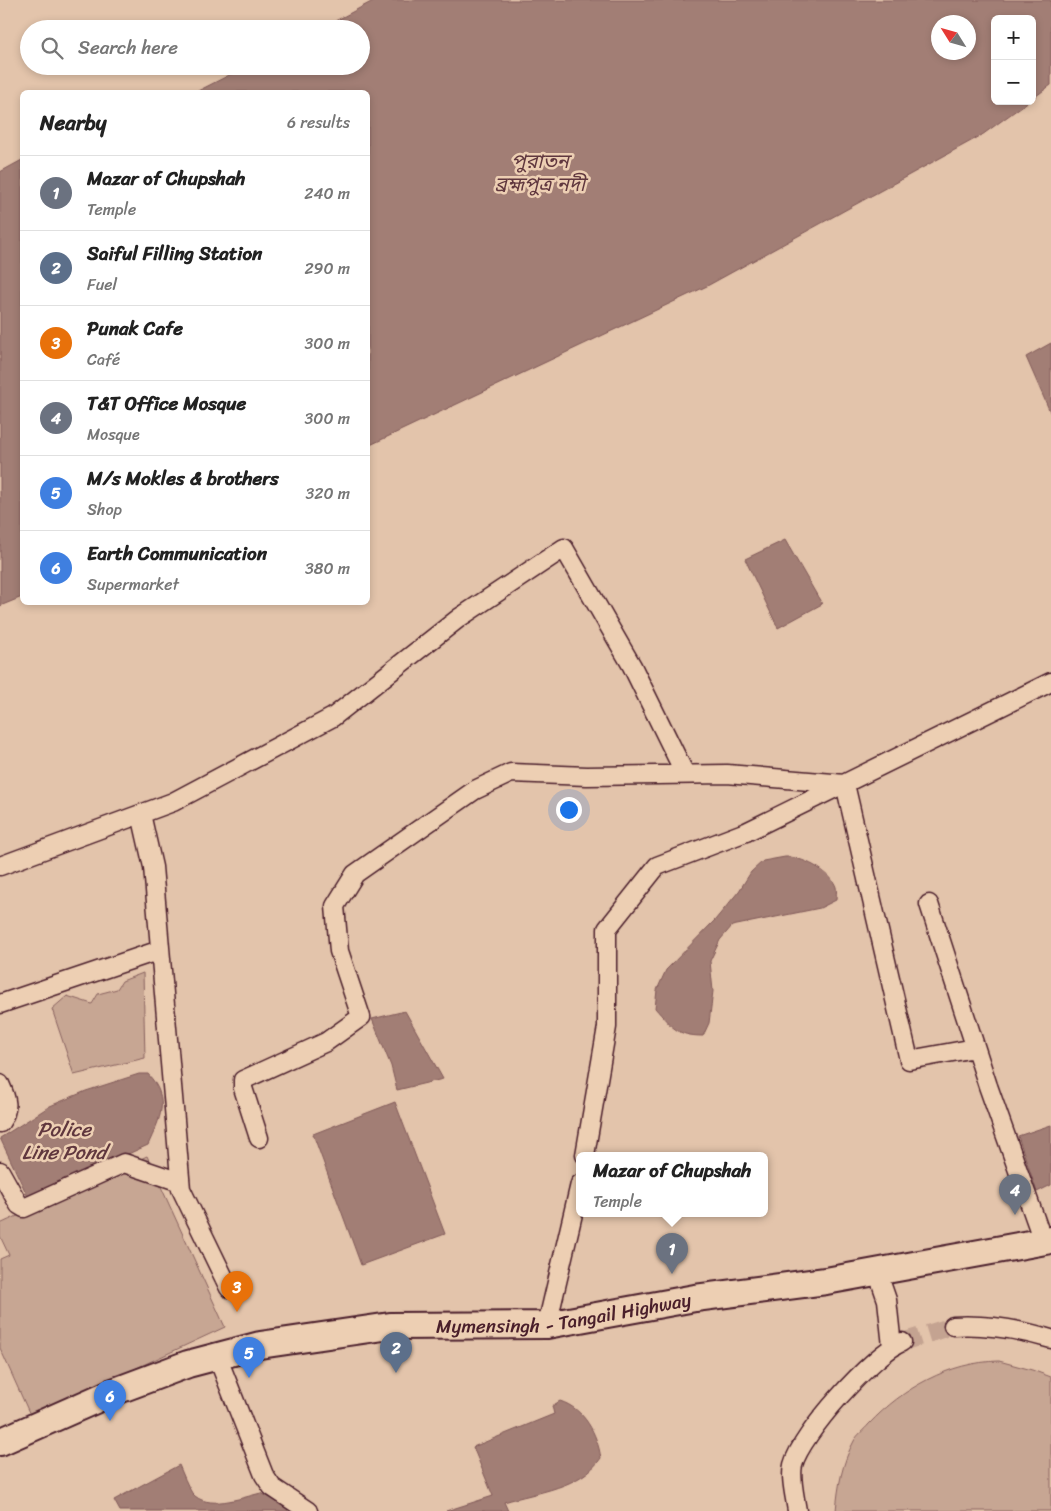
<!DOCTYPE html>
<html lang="en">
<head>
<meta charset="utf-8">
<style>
	:root { --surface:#fff; --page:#f2f2f2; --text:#222; --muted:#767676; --line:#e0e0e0; --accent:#d1495b }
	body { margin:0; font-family:Sriracha,"Noto Sans Bengali",sans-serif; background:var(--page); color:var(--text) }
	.controls { position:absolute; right:15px; top:15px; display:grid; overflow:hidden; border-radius:8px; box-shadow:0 2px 8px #0003 }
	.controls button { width:45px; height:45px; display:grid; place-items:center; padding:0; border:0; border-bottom:1px solid var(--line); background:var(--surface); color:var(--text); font:25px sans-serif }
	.compass { position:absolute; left:931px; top:15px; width:45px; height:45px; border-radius:50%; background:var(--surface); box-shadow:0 2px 8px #0003; rotate:307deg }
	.you { position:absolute; left:568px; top:809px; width:18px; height:18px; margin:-12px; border:4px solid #fff; border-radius:50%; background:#1a73e8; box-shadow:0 0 0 8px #1a73e833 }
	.badge { display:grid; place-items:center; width:32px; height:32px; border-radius:50%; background:var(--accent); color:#fff; font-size:16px; font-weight:700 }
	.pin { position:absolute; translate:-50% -41px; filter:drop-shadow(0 1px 2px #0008) }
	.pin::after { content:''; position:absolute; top:26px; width:18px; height:15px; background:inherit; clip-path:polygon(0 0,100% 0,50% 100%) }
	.popup { position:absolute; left:576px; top:1152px; width:192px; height:65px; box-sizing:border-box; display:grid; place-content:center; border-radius:8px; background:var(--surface); filter:drop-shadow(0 1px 4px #0005); font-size:16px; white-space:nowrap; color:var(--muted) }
	.popup b { font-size:19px; color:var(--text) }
	.popup::after { content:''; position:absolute; left:50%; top:100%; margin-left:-10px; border:10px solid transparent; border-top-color:var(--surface) }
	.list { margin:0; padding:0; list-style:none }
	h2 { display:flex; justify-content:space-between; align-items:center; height:65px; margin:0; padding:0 20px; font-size:21px }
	h2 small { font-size:16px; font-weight:400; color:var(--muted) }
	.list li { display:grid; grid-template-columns:32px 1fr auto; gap:15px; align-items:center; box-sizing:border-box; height:75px; padding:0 20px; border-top:1px solid var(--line) }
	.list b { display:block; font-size:19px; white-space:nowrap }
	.list p { margin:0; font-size:16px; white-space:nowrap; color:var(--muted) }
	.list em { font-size:16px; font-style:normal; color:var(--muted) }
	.icon { flex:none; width:28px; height:28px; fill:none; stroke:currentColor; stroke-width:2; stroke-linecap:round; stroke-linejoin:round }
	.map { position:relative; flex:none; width:1051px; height:1511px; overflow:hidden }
	.search { position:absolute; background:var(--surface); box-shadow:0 2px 8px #0003; left:20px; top:20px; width:350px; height:55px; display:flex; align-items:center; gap:12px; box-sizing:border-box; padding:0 18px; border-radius:28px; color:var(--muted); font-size:19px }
	.panel { position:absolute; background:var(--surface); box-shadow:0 2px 8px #0003; left:20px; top:90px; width:350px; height:515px; border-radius:8px }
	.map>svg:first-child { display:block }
</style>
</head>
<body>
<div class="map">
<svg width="1051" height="1511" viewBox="0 0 1051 1511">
	<rect width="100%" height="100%" fill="#e3c4ab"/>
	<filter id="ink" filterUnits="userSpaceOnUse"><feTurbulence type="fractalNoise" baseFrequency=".02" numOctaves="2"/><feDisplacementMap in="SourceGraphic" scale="10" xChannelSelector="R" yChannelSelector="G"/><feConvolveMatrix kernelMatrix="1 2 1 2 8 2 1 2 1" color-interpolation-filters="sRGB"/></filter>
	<g filter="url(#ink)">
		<!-- green -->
		<path fill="#c7a693" stroke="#88625f" d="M143,973L145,1058L74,1075L52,1009L67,996L92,1004L98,994L117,989L122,981Z
			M147,1156L225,1327L31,1417L0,1348V1259L9,1255L0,1236V1224Z
			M999,1361L1032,1370L1051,1377V1511H836C838,1487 842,1463 854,1441C857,1435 864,1430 869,1424C903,1388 949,1362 999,1361Z"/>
		<!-- water -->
		<path fill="#a27e75" stroke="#7f5857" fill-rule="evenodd" d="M375,0H1051V85L1032,99V19H995V101H1029L982,135L707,286L368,446V92H196L247,66H361V29H320ZM968,22V52H938V22Z
			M22,160V597L0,606V172Z
			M1051,343V414L1026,357Z
			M785,540L822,604L778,628L745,559Z
			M785,857C800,856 831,871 836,887C837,891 836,896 836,900L820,908L732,926L720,940L710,961L713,991L709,1023L703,1036C676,1036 672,1027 655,1008L657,990L666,970L715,920L739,891L751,872L763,861Z
			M405,1011L443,1079L397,1090L391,1066L372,1019Z
			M139,1074H148C171,1100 160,1118 148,1145L29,1199L0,1138L50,1106L86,1091Z
			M395,1102L445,1234L361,1265L313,1134Z
			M1051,1125V1185L1037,1192L1018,1136Z
			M560,1401C585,1409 597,1434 601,1458C581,1488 537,1492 504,1502L508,1511H446L493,1496L473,1447L554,1414L552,1406Z
			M179,1465C183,1474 187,1485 192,1493C207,1511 240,1498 261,1493L286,1506L288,1511H120L114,1500Z"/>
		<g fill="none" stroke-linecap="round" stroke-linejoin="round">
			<!-- minor-tunnel -->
			<path stroke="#c4a391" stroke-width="18" stroke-dasharray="18 9" stroke-linecap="butt" d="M902,1342L953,1326"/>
			<defs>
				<path id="minor" d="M141,814L153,867L181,1189L229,1288
					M0,866L173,802L333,717L459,618L564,548L632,666L685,774
					M929,904L988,1086L1043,1241
					M0,1004L160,950
					M0,1084C7,1099 10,1108 0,1123
					M259,1138L243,1088V1080L326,1042L361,1017L339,951L335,906L355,874L475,790L511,773L587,776L727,774L845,784L909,1060L975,1048
					M585,1155L607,1027V929L657,866L746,832L1051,682
					M0,1171L19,1205L24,1208L124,1163L180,1182
					M877,1271L887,1300L892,1346
					M547,1325L580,1184
					M953,1326C988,1324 1018,1329 1051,1339
					M217,1356L264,1475L272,1487L308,1511
					M797,1511C795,1497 790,1478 793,1465C801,1434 873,1354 902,1342"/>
				<g id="highway">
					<path id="s1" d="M0,1442L113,1392L188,1364L260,1345L390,1326L547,1325L695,1298L826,1281L1051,1240"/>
				</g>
			</defs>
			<!-- minor casing -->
			<use href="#minor" stroke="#4a1f2b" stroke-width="21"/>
			<!-- highway casing -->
			<use href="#highway" stroke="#4a1f2b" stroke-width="30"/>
			<!-- minor -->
			<use href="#minor" stroke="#edcfb3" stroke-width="18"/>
			<!-- highway -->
			<use href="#highway" stroke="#edcfb3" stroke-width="26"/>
		</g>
	</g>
	<g text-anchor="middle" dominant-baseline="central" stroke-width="5" stroke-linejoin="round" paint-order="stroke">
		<!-- street labels -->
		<g font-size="19" fill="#4a1f2b" stroke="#edcfb3">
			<text stroke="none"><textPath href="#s1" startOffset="584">Mymensingh - Tangail Highway</textPath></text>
		</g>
		<!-- water labels -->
		<g font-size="20" font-style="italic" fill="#60373e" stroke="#edcfb3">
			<text x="540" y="161">পুরাতন<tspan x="540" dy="23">ব্রহ্মপুত্র নদী</tspan></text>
			<text x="64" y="1129">Police<tspan x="64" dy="23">Line Pond</tspan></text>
		</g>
	</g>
</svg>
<div class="controls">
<button>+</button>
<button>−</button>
</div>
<svg class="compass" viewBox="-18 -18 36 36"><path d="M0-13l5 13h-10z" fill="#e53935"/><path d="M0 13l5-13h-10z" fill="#767676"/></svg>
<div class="you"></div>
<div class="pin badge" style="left:672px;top:1274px;background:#6b7280">1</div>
<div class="popup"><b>Mazar of Chupshah</b>Temple</div>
<div class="pin badge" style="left:396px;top:1373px;background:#5c6f8a">2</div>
<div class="pin badge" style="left:237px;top:1312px;background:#e8710a">3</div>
<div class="pin badge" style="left:1015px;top:1215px;background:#6b7280">4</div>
<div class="pin badge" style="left:249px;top:1378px;background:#3f7fe0">5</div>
<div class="pin badge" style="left:110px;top:1421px;background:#3f7fe0">6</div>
<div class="search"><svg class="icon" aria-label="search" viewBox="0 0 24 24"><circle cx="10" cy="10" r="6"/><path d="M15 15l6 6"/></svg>Search here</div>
<section class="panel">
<h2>Nearby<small>6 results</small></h2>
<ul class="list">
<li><span class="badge" style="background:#6b7280">1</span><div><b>Mazar of Chupshah</b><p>Temple</p></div><em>240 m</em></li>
<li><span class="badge" style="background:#5c6f8a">2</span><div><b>Saiful Filling Station</b><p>Fuel</p></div><em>290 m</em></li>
<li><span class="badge" style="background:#e8710a">3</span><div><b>Punak Cafe</b><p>Café</p></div><em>300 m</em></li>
<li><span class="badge" style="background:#6b7280">4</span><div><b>T&amp;T Office Mosque</b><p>Mosque</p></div><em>300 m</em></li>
<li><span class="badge" style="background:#3f7fe0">5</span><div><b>M/s Mokles &amp; brothers</b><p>Shop</p></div><em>320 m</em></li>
<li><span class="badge" style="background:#3f7fe0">6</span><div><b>Earth Communication</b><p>Supermarket</p></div><em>380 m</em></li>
</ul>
</section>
</div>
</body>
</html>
